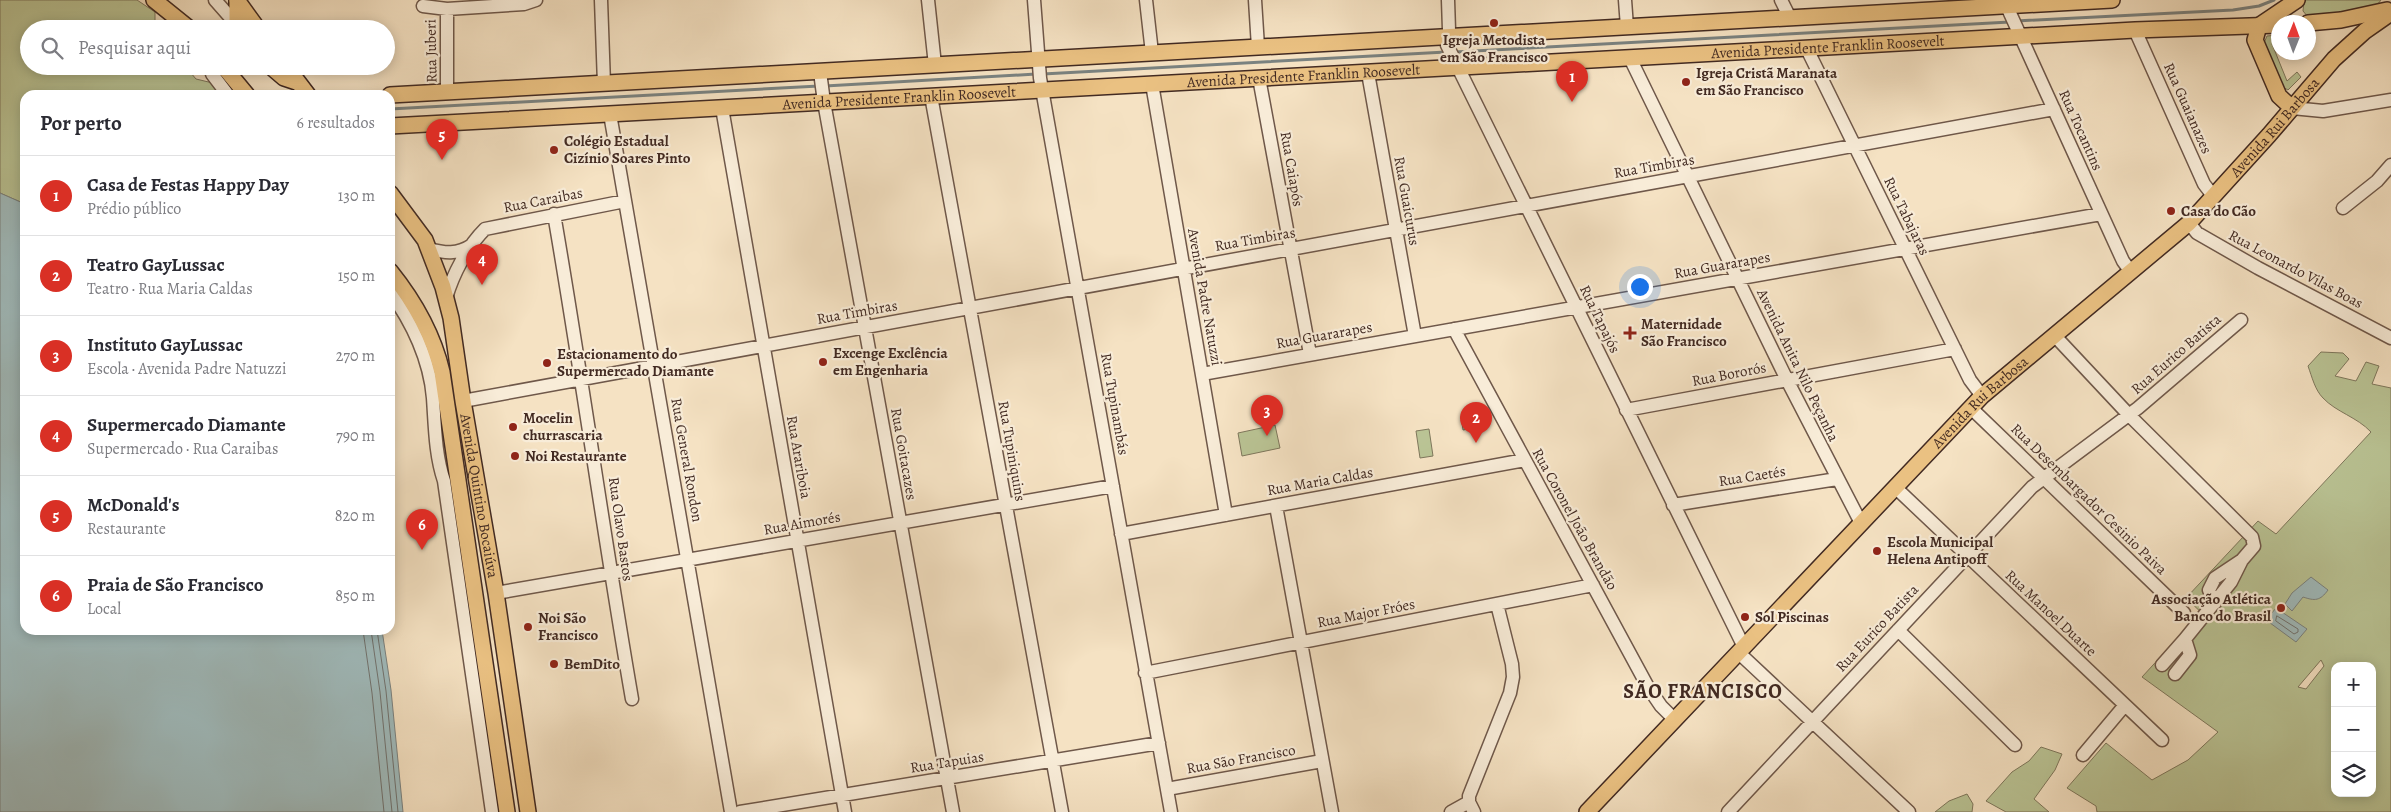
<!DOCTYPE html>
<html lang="pt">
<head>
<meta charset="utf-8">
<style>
	:root { --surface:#fff; --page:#f2f2f3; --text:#2b2b33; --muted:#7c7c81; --line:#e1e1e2; --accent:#d93025 }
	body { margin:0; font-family:Alegreya,serif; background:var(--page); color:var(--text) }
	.controls { position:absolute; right:15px; bottom:15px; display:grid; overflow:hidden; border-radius:10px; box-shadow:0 2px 12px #0003 }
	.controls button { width:45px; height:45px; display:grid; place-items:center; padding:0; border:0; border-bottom:1px solid var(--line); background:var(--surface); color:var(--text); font:25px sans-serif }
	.compass { position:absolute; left:2271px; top:15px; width:45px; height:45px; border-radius:50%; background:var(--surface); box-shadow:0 2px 12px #0003; rotate:1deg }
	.you { position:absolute; left:1639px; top:286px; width:18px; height:18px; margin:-12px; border:4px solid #fff; border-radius:50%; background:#1a73e8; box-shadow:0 0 0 8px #1a73e833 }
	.badge { display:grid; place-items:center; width:32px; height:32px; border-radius:50%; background:var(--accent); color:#fff; font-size:16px; font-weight:700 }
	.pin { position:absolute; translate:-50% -41px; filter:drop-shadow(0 1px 2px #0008) }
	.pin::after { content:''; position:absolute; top:26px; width:18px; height:15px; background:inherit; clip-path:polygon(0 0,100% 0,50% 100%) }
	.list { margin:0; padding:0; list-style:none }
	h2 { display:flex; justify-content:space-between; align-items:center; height:65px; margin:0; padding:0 20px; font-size:21px }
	h2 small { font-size:16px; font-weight:400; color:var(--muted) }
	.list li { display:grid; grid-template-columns:32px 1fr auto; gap:15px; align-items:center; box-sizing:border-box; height:80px; padding:0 20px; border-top:1px solid var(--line) }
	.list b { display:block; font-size:19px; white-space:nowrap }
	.list p { margin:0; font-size:16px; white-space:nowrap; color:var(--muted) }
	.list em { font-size:16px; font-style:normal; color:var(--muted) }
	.icon { flex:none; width:28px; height:28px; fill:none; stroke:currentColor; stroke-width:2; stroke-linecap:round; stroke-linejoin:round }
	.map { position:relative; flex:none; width:2391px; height:812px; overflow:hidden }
	.search { position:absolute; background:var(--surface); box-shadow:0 2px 12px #0003; left:20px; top:20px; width:375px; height:55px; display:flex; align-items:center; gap:12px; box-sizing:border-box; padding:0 18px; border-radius:28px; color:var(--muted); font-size:19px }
	.panel { position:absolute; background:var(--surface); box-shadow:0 2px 12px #0003; left:20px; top:90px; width:375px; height:545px; border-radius:15px }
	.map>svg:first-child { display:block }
</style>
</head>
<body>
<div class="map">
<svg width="2391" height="812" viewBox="0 0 2391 812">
	<rect width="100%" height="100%" fill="#f5e2c3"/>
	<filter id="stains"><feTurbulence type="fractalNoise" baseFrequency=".004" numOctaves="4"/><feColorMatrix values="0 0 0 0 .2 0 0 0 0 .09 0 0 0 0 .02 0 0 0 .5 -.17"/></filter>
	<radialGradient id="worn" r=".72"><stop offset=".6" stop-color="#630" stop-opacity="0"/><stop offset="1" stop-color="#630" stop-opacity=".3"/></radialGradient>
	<!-- green -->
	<path fill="#bac495" stroke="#7e775c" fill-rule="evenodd" d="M0,0H137L155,12V29H29V66H185L196,79L217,84L219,95H25V204L0,193Z
		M2304,0H2381C2370,18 2327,16 2308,17L2303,11Z
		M2278,35V41L2272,44L2287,81L2297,72L2301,77L2288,90L2281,86L2264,43L2267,36Z
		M2321,352L2343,353L2349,359L2335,376L2356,381L2366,362L2379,366L2372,384L2391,388V812H2097L2096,806L2067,788L2106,743L2152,780L2188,760L2218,732L2142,677L2186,629L2207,618L2186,598L2258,521L2276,534L2371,432C2357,417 2336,412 2323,398C2315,390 2312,377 2308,366ZM2321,660L2324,666L2306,689L2298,687ZM2335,666H2372V793H2335Z
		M1484,412L1486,426L1463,430L1461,416Z
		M1275,425L1280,448L1242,456L1238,433Z
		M1429,429L1433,456L1420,458L1416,431Z
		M2041,747L2062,754L2055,770L2034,799L2049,812H2006L1986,801L2012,772L2029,761Z
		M1967,794L1973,804L1972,812H1935L1949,801Z"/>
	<!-- water -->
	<path fill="#a0bcbe" stroke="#7a8280" d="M0,193L25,204V630H382L391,690L403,812H0Z
		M2311,577L2328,590C2320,601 2315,601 2303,597L2292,611L2285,604L2292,593Z
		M2276,608L2307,629L2296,642L2266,620Z"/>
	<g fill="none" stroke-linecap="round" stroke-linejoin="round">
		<!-- shore -->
		<path stroke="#717370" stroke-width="1" d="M2277,616L2298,629V632L2294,634L2276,621Z
			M363,630L372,693L384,812
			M371,630L380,692L392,812
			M377,630L386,691L398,812"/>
		<!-- stream -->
		<path stroke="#7a8280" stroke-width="3" d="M2016,21L2233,10L2259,6L2274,0
			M1455,52L2010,22
			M1043,74L1446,52
			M825,86L1036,74
			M390,109L819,86"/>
		<defs>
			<path id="minor" d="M215,0L237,25
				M601,0L604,84
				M928,0L935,65
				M1034,0L1040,78L1171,812
				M1146,0L1152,53
				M1255,0L1258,47
				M1448,0L1449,30L1447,45L1744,647
				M1625,0L1627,27
				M1781,0L1790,18
				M2004,0L2123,261L2131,272
				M423,6L447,9L524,4L536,0
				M447,9V92
				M2135,30L2204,184L2214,197
				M1807,49L1970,380L1982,396
				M1630,58L1787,380L1861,523
				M820,72L824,102L953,812
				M1368,73L1415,336
				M212,74L228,95
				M1259,78L1310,354
				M1152,84L1226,515
				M931,96L1062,812
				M722,108L845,812
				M2292,108L2323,111L2391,100
				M610,114L731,812
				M2343,208L2377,181L2391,165
				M554,214C582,376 604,538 632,699
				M2189,223L2197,233L2258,268L2391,338
				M428,249C445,253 457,255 472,245
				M390,292C412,322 430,360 433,398C435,426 435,454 444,481L492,812
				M446,298C453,274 467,247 485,229L625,201
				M1454,329L1648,687L1661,706L1675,720
				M2055,336L2129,415L2252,537L2254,546L2242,560L2215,578L2209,590L2215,603
				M1202,374L2101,214
				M463,401L2054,109
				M1971,408L2184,613
				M1626,410L1955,349
				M1896,488L2162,740
				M1673,505L1837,479
				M1276,506L1332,812
				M1121,534L1525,460
				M496,593L1113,486
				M1898,630L2015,745
				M1739,653L1909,812
				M2162,665L2185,639
				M1145,673L1593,585
				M2175,674L2190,655L2185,639L2231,582L2242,560
				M2083,755L2125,705
				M1167,789L1322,761
				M740,812L1159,743
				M1451,812L1469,802
				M1474,812L1469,802V796L1510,693L1513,677L1512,664L1497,604
				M1728,812L2032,487L2138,408L2241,320"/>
			<g id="major">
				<path d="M154,0L190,29"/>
				<path d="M237,0L258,29"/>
				<path d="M2308,23L2341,20L2387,10"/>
				<path d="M2260,25L2297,0"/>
				<path d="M2259,26L2255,40L2279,96L2292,108"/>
				<path d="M237,29V0"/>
				<path d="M223,66L247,95"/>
				<path d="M270,66L284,78L296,82"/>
				<path d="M286,66L308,95"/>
				<path d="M390,95L2112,0"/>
				<path id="s1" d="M390,126L2135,30L2278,25"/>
				<path id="s2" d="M390,193L425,240L443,287L451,318L463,401L496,593L528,812"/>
				<path d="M390,271C415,302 433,334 442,372L507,812"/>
				<path id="s3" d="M1587,812L1982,396L2189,223L2269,135L2334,59L2365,31L2391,13"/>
			</g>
		</defs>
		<!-- minor casing -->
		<use href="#minor" stroke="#6f584a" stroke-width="15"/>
		<!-- major casing -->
		<use href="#major" stroke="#422a22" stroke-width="18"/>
		<!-- minor -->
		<use href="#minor" stroke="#f8ecd8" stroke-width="12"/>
		<!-- major -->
		<use href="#major" stroke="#eac182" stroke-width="15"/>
	</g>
	<!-- markers -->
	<g fill="#8f2418" stroke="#f8ecd8" stroke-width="2">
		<circle cx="1494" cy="23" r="5"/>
		<circle cx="1686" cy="82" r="5"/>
		<circle cx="554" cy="150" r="5"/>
		<circle cx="2171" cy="211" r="5"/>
		<path d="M1627.5 325.5h5v5h5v5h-5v5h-5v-5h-5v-5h5z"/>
		<circle cx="823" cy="362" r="5"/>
		<circle cx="547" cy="363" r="5"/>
		<circle cx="513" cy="427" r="5"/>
		<circle cx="515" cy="456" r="5"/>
		<circle cx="1877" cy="551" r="5"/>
		<circle cx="2281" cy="608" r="5"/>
		<circle cx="1745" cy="617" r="5"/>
		<circle cx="528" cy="627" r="5"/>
		<circle cx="554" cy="664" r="5"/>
	</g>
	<g text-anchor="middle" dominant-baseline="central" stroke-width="4.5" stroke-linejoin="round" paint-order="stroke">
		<!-- poi labels -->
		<g font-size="15" font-weight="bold" fill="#422a22" stroke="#f8ecd8" text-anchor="start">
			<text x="1494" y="40" text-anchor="middle">Igreja Metodista<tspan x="1494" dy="17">em São Francisco</tspan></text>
			<text x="1696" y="73">Igreja Cristã Maranata<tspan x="1696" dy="17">em São Francisco</tspan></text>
			<text x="564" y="141">Colégio Estadual<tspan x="564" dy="17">Cizínio Soares Pinto</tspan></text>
			<text x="2181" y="211">Casa do Cão</text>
			<text x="1641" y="324">Maternidade<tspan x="1641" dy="17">São Francisco</tspan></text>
			<text x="833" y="353">Excenge Exclência<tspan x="833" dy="17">em Engenharia</tspan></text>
			<text x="557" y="354">Estacionamento do<tspan x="557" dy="17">Supermercado Diamante</tspan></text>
			<text x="523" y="418">Mocelin<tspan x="523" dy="17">churrascaria</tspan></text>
			<text x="525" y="456">Noi Restaurante</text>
			<text x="1887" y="542">Escola Municipal<tspan x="1887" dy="17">Helena Antipoff</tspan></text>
			<text x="2271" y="599" text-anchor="end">Associação Atlética<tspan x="2271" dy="17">Banco do Brasil</tspan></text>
			<text x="1755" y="617">Sol Piscinas</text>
			<text x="538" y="618">Noi São<tspan x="538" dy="17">Francisco</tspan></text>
			<text x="564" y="664">BemDito</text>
		</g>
		<!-- street labels -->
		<g font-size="15" fill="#422a22" stroke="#f8ecd8">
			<text stroke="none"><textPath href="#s1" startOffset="1440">Avenida Presidente Franklin Roosevelt</textPath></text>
			<text transform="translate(431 51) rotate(-91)">Rua Juberi</text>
			<text stroke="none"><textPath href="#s1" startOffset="915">Avenida Presidente Franklin Roosevelt</textPath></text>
			<text stroke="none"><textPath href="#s1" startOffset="510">Avenida Presidente Franklin Roosevelt</textPath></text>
			<text transform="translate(2188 108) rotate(66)">Rua Guaianazes</text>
			<text stroke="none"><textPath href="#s3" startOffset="972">Avenida Rui Barbosa</textPath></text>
			<text transform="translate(2081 130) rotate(66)">Rua Tocantins</text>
			<text transform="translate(1654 166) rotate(-10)">Rua Timbiras</text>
			<text transform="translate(1292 169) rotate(80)">Rua Caiapós</text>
			<text transform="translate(543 200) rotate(-11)">Rua Caraibas</text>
			<text transform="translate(1407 201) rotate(80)">Rua Guaicurus</text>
			<text transform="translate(1907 216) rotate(64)">Rua Tabajaras</text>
			<text transform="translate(1255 239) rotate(-10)">Rua Timbiras</text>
			<text transform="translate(1722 265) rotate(-10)">Rua Guararapes</text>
			<text transform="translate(2296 269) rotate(28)">Rua Leonardo Vilas Boas</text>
			<text transform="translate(1205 297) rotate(80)">Avenida Padre Natuzzi</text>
			<text transform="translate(857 312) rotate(-10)">Rua Timbiras</text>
			<text transform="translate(1600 319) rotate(64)">Rua Tapajós</text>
			<text transform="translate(1324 335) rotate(-10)">Rua Guararapes</text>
			<text transform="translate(2176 354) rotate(-41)">Rua Eurico Batista</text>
			<text transform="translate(1798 365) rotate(64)">Avenida Anita Nilo Peçanha</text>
			<text transform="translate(1729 374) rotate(-11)">Rua Bororós</text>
			<text transform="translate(1115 404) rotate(80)">Rua Tupinambás</text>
			<text stroke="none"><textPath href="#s3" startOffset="568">Avenida Rui Barbosa</textPath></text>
			<text transform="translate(1012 451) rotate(80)">Rua Tupiniquins</text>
			<text transform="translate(904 454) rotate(80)">Rua Goitacazes</text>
			<text transform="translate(799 457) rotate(80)">Rua Arariboia</text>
			<text transform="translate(687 460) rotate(80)">Rua General Rondon</text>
			<text transform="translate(1752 476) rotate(-9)">Rua Caetés</text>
			<text transform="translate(1320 481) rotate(-10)">Rua Maria Caldas</text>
			<text stroke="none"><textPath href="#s2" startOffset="321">Avenida Quintino Bocaiúva</textPath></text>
			<text transform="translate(2089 499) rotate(44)">Rua Desembargador Cesinio Paiva</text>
			<text transform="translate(1575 519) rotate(61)">Rua Coronel João Brandão</text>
			<text transform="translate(802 523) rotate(-10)">Rua Aimorés</text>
			<text transform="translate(621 529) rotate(82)">Rua Olavo Bastos</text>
			<text transform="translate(1366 613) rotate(-11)">Rua Major Fróes</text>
			<text transform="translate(2051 613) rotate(43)">Rua Manoel Duarte</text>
			<text transform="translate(1877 628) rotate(-47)">Rua Eurico Batista</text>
			<text transform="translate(1241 759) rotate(-10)">Rua São Francisco</text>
			<text transform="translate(947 762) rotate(-9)">Rua Tapuias</text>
		</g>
		<!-- district labels -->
		<g font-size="20" font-weight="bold" letter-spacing="1" fill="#422a22" stroke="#f8ecd8">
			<text x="1703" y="691">SÃO FRANCISCO</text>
		</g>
	</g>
	<rect width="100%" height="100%" filter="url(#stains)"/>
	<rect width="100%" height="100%" fill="url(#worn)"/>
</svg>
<div class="controls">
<button>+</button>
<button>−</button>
<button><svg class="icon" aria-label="layers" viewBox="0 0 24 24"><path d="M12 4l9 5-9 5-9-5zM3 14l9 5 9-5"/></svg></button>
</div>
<svg class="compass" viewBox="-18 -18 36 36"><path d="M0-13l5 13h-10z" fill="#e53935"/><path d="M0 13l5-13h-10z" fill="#7c7c81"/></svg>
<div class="you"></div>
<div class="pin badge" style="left:1572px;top:102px">1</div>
<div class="pin badge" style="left:1476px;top:443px">2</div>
<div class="pin badge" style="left:1267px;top:436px">3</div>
<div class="pin badge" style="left:482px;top:285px">4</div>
<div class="pin badge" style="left:442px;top:160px">5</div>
<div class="pin badge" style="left:422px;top:550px">6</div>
<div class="search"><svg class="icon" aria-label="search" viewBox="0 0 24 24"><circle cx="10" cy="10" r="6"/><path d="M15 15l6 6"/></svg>Pesquisar aqui</div>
<section class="panel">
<h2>Por perto<small>6 resultados</small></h2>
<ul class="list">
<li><span class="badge">1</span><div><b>Casa de Festas Happy Day</b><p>Prédio público</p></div><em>130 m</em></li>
<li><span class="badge">2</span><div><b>Teatro GayLussac</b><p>Teatro · Rua Maria Caldas</p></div><em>150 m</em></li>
<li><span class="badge">3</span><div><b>Instituto GayLussac</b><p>Escola · Avenida Padre Natuzzi</p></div><em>270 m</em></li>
<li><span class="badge">4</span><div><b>Supermercado Diamante</b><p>Supermercado · Rua Caraibas</p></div><em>790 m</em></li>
<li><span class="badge">5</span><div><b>McDonald's</b><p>Restaurante</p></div><em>820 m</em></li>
<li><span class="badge">6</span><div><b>Praia de São Francisco</b><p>Local</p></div><em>850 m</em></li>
</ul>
</section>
</div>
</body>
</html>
